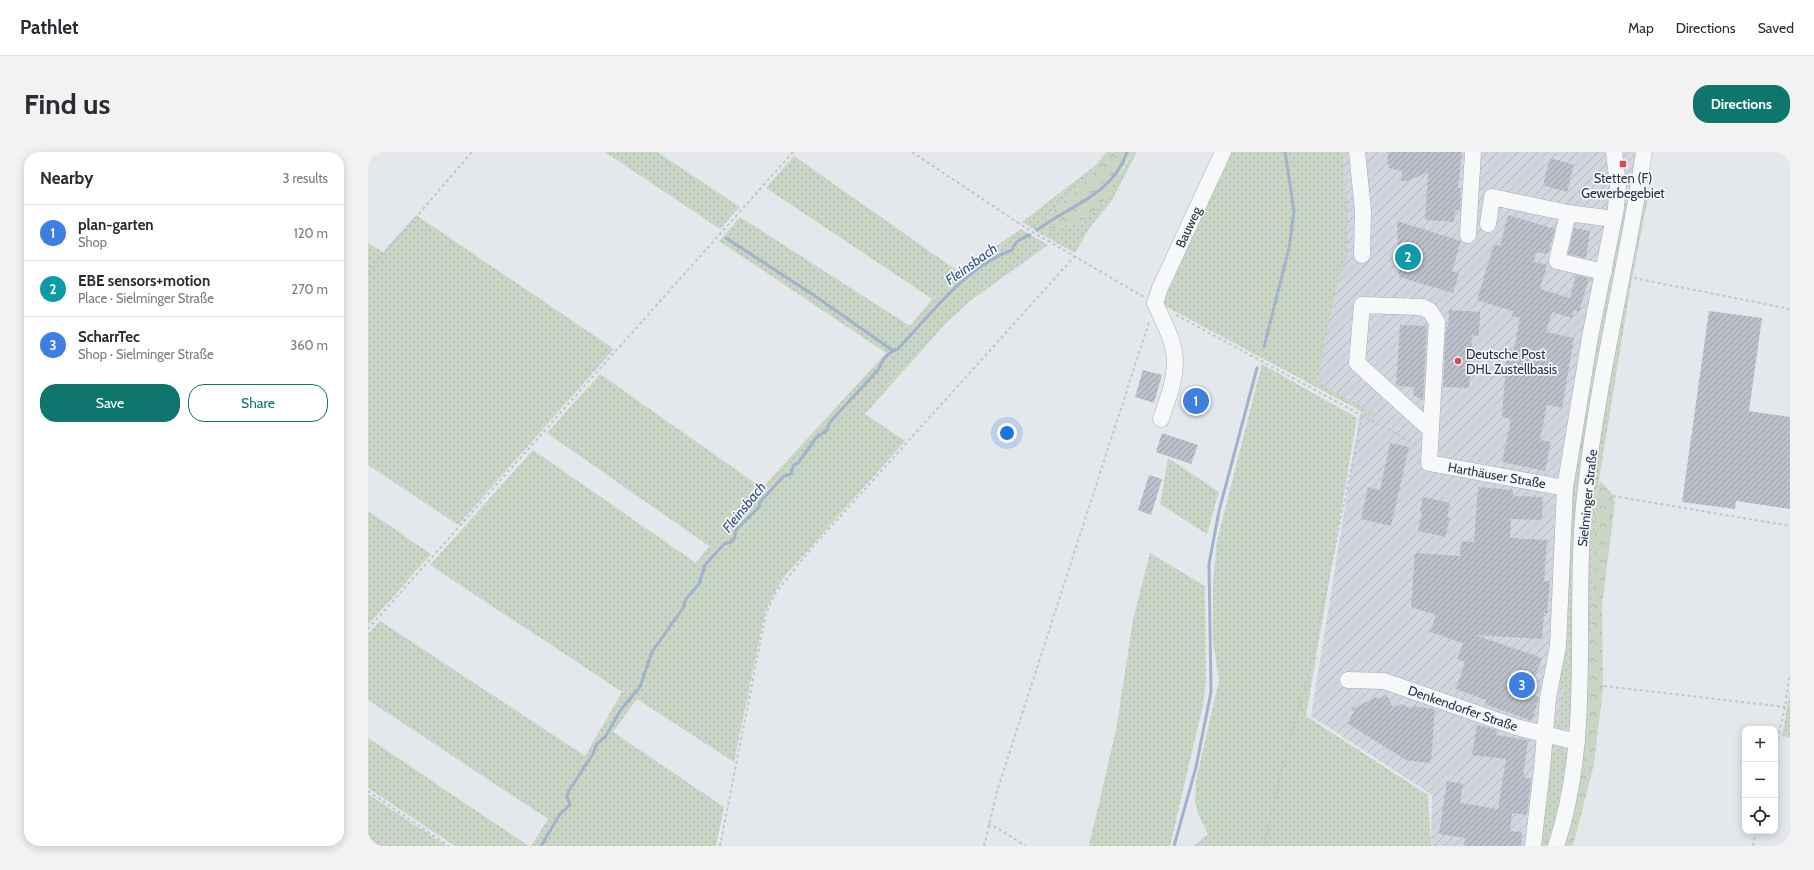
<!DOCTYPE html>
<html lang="en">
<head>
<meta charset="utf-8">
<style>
	:root { --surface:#fff; --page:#f2f2f3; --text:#2b2b33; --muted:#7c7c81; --line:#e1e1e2; --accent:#0f766e }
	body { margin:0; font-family:Cabin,sans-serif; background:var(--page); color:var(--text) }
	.controls { position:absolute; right:12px; bottom:12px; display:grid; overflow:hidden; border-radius:8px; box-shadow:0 2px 10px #0003 }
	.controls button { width:36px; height:36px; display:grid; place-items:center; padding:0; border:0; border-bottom:1px solid var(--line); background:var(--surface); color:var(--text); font:20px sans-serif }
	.you { position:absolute; left:639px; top:281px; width:14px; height:14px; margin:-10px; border:3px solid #fff; border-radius:50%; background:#1a73e8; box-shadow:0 0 0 6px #1a73e833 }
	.badge { display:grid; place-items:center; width:26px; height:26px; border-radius:50%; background:var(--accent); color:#fff; font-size:13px; font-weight:700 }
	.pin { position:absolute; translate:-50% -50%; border:2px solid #fff; box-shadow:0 1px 4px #0006 }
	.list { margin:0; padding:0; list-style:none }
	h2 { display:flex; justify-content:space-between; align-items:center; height:52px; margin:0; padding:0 16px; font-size:17px }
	h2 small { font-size:13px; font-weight:400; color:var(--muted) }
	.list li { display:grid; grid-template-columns:26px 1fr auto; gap:12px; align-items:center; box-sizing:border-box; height:56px; padding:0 16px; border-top:1px solid var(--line) }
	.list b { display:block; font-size:15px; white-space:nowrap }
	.list p { margin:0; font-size:13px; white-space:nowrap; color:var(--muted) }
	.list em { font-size:13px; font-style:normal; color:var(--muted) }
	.actions { display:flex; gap:8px; padding:12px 16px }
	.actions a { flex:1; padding:9px 0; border:1px solid var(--accent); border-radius:16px; text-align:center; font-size:14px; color:var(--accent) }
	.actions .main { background:var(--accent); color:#fff }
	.icon { flex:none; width:22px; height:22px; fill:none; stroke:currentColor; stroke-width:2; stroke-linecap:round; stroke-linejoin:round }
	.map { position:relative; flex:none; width:1422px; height:694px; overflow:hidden; border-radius:16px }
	header { display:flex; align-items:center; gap:24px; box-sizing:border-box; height:56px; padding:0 20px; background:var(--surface); border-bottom:1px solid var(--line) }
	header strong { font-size:19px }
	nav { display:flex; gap:22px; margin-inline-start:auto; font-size:14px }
	.intro { display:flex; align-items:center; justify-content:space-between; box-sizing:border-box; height:96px; padding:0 24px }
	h1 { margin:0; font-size:28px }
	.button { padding:10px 18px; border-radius:16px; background:var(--accent); color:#fff; font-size:14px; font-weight:700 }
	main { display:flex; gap:24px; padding:0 24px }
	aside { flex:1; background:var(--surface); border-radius:16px; box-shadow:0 2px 10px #0003 }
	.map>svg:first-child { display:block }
</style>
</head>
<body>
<header>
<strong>Pathlet</strong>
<nav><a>Map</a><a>Directions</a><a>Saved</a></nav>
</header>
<div class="intro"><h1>Find us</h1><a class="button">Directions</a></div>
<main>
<aside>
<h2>Nearby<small>3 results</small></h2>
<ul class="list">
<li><span class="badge" style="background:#3f7fe0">1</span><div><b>plan-garten</b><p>Shop</p></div><em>120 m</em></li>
<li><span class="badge" style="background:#0f9aa8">2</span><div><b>EBE sensors+motion</b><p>Place · Sielminger Straße</p></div><em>270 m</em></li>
<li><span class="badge" style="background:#3f7fe0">3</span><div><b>ScharrTec</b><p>Shop · Sielminger Straße</p></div><em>360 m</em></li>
</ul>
<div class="actions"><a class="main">Save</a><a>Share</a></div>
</aside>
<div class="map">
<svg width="1422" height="694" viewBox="0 0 1422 694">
	<defs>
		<pattern id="industrial-furrows" width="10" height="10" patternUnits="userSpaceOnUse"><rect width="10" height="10" fill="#d2d6de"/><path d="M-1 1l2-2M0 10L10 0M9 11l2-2" fill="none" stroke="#b4b8c0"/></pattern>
		<pattern id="grass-dots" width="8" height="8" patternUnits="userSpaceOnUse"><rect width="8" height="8" fill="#c9d6c5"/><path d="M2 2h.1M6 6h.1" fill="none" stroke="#adb8ab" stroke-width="1.8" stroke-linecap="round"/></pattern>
		<pattern id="forest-crowns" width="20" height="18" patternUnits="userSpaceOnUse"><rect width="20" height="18" fill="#c9d6c5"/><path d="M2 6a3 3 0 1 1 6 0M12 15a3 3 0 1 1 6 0" fill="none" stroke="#adb8ab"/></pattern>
		<pattern id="building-hatch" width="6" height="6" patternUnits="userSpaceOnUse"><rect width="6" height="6" fill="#bbc0ca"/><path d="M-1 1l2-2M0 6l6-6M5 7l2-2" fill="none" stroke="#989da6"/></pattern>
	</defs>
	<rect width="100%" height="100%" fill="#e4e7ec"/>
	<!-- industrial -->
	<path fill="url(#industrial-furrows)" d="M974,0H1276L1243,175L1212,520L1188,694H1063L1064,643L943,564L993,256L946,232Z"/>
	<!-- grass -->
	<path fill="url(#grass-dots)" d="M237,0H289L372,55L352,77Z
		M764,0H769L743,50L722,75L707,101L671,81L715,69L757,15Z
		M857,0H974L979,51V104L968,135L949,230L1006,261L1004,265L797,154L794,146Z
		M426,4L591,120L653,77L680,93L602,149L578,171L497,262L537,289L417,424L407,439L397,460L366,610L269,547L245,580L356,655L348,694H163L180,667L0,548V482L12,469L217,604L254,540L62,413L165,298L328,411L341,394L179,281L232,222L394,336L518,201L351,89L372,65L542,174L564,147L398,36Z
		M728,13L722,26L665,77L654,70Z
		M1279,36H1282L1263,132L1228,346L1223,478L1217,506L1222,349L1266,82Z
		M48,63L246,197L90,373L0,313V91L15,100Z
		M1251,64L1256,66C1240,151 1220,236 1212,322C1204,403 1205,484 1203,565L1201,574L1198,578L1187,574L1185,570L1191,568L1196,534L1189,535L1202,335Z
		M894,212L989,266L938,564L1060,643L1063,694H825L840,682L831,664L827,650L828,628L851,528L845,490V430L849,389Z
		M800,306L851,340L839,382L792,352Z
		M0,359L63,402L0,473Z
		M782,401L837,434L838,530L835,553L802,694H721L748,578L765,468Z
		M1422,540V586L1414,584Z
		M0,586L161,694H87L0,636Z
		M1192,596L1196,598L1199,603L1190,659L1179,694H1170L1182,607L1186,599Z
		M0,642L79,694H0Z"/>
	<!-- forest -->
	<path fill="url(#forest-crowns)" d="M738,0H764L733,53L715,69L671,81L665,77L722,26L728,13Z
		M1232,329L1244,341L1247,350L1234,454L1235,536L1226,612L1205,694H1192L1217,506L1223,478L1228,346Z"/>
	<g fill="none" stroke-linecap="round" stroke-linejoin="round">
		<!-- stream -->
		<path stroke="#9fb4cc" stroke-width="3" d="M669,78C702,53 744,44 759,0
			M358,86L447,144L524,198
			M896,195L921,96L926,59L917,0
			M173,694L192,662L202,653L199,644L200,640L225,602L229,592L237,585L254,556L272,535L284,500L315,456L318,447L331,432L337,413L356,392L363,390L367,385L368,378L391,355L392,350L416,324L423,322L425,314L430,311L448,286L459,278L462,270L510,218C514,209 519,200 530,197C564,161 596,116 644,98C647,89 654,86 662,83
			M806,694L828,615L843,540L841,412L851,359L889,216"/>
	</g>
	<!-- building -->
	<path fill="url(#building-hatch)" d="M1020,0H1094L1090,36H1093L1092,58H1087L1086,70L1057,68L1060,20L1040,29H1033L1034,19L1020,16L1021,12H1019Z
		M1182,6L1206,13L1199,40L1175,33Z
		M1140,63L1187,77L1180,102L1168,100L1166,110L1179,113L1172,137L1202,146L1208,123L1221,126L1211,160L1206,158L1204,166L1184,160L1178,180L1206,186L1194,256L1179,253L1172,288L1183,290L1177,319L1134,310L1143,267L1134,265L1139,197L1146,198L1152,166L1144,164L1145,159L1109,148L1126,92L1132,94Z
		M1029,69L1093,89L1084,119L1091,121L1085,141L1031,125Z
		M1206,76L1222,79L1218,106L1200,102Z
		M1081,158L1112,160L1111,184L1104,183L1101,236L1075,235L1078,175H1080Z
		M1341,159L1394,166L1381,259L1422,265V357L1368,349L1367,357L1314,350Z
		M1032,173L1059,174L1055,248L1045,243L1046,235L1028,234Z
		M775,218L794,223L786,251L767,245Z
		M794,281L830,293L823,312L788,300Z
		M1022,291L1041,295L1023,374L993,367L1000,335L1012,338Z
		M781,323L794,327L783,363L770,358Z
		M1110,335L1145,338V344L1175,345L1174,368L1143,367L1142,386L1179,388L1176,429H1182L1179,461H1176L1174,487L1107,483L1174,506L1161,541L1171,545L1164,569L1117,552L1118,548L1088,537L1097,510L1089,507L1095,491L1062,480L1068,463L1043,455L1047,401L1092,404L1093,389L1106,390Z
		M1055,345L1082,351L1079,365L1082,366L1077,385L1050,379L1054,361L1052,360Z
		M1019,543L1025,556L1033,552L1044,557V554L1067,557L1063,611L1038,608L979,571L986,560L984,557L1008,545L1010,547Z
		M1109,573L1129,578L1128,583L1160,588L1155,625L1163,627L1159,663L1144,661L1142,679L1154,680L1153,694H1096L1097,686L1071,682L1079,629L1095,632L1092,651L1130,657L1138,607L1104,603Z"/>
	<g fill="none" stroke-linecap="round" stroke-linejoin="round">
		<defs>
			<path id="minor" d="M989,0L995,58L994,103
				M1120,72L1124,45L1200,61
				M1100,83L1105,0
				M1236,120L1189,109L1200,61L1246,67
				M793,267C799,249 807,229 807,210C807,190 795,169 787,151L792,136L855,0
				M1063,278L989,211L994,153L1054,155L1062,159L1069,170L1061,311L1197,336
				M980,528L1016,529L1148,575L1209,590
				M1165,694L1174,617L1180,546L1190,494L1197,336L1222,185L1248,56L1250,33L1246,0
				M1188,694C1226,581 1204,460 1217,344C1229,228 1259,115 1276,0"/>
		</defs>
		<!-- minor casing -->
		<use href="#minor" stroke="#a9aeb7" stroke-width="17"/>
		<!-- path -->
		<path stroke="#c2c5cb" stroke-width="2" stroke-dasharray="3 3" stroke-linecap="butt" d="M544,0L658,76L776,145
			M0,121L104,0
			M1266,126L1422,157
			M808,163L1049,293
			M1245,344L1422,374
			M0,477L425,0
			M1236,534L1417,555
			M1407,599L1417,555L1422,522
			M0,639L81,694
			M620,672L629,676L658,694
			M352,694L398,461L408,440L443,397L707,104
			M616,694L630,636L781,170
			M896,694L914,616L940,524L994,264
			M1385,694L1388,679"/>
		<!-- minor -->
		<use href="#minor" stroke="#f7f8fa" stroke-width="16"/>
	</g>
	<!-- markers -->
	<g fill="#d1495b" stroke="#f4f6f9" stroke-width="1.5">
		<rect x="1251" y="8" width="8" height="8" rx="2"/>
		<circle cx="1090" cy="209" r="4"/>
	</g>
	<g text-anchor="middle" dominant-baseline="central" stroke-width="3.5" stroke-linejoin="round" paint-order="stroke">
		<!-- poi labels -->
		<g font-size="13" fill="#2b3445" stroke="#f4f6f9">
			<text x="1255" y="26">Stetten (F)<tspan x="1255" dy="15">Gewerbegebiet</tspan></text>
			<text x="1098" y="202" text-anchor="start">Deutsche Post<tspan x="1098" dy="15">DHL Zustellbasis</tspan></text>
		</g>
		<!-- street labels -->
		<g font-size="13" fill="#2b3445" stroke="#f4f6f9">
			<text transform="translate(820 75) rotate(-65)">Bauweg</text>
			<text transform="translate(1129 323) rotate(10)">Harthäuser Straße</text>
			<text transform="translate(1219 346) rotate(-84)">Sielminger Straße</text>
			<text transform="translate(1095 556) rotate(19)">Denkendorfer Straße</text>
		</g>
		<!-- water labels -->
		<g font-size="14" font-style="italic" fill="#34527a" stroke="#f4f6f9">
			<text transform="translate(603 112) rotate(-36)">Fleinsbach</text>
			<text transform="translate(376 355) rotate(-51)">Fleinsbach</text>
		</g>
	</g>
</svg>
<div class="controls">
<button>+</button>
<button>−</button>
<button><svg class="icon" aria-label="locate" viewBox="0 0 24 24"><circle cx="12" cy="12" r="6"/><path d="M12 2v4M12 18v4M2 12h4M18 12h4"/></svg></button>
</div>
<div class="you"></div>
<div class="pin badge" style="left:828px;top:249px;background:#3f7fe0">1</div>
<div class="pin badge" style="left:1040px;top:105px;background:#0f9aa8">2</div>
<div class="pin badge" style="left:1154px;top:533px;background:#3f7fe0">3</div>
</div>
</main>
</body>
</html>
